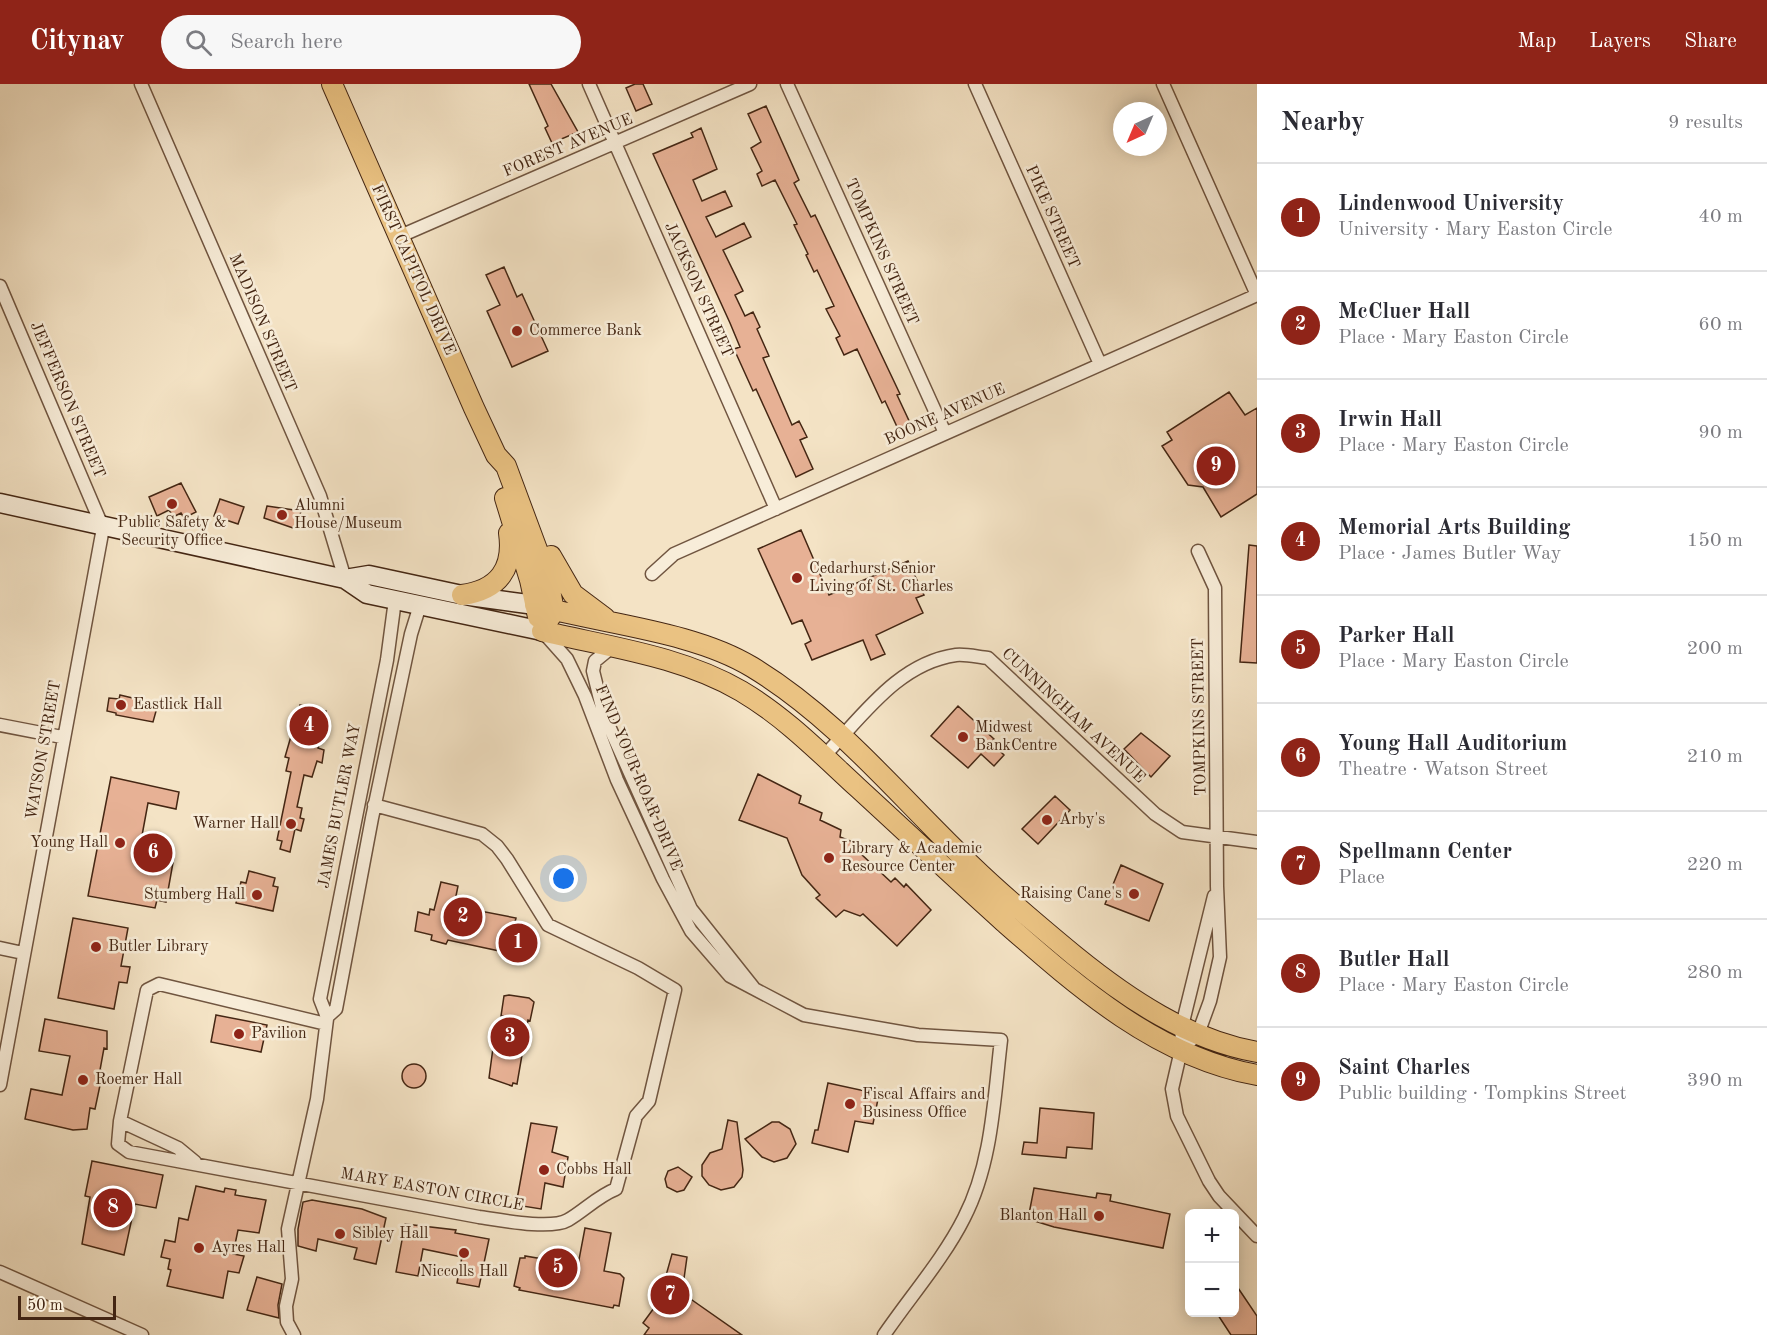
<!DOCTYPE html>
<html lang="en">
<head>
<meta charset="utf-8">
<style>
	:root { --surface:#fff; --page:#f7f7f7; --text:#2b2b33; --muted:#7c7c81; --line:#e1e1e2; --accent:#8f2418 }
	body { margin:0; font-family:"Old Standard TT",serif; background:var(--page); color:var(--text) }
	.controls { position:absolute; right:18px; bottom:18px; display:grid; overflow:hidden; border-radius:9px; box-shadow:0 3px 15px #0003 }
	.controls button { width:54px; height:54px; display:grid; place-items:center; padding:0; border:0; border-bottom:2px solid var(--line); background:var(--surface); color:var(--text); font:30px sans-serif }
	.compass { position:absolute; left:1113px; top:18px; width:54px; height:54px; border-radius:50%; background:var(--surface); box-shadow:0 3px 15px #0003; rotate:224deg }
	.scale { position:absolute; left:18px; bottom:15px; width:98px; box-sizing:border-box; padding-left:6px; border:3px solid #442613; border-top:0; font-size:16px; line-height:21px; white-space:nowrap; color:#442613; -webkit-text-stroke:4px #f8edd9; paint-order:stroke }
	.you { position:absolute; left:564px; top:795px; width:21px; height:21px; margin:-15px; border:4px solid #fff; border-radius:50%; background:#1a73e8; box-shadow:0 0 0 9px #1a73e833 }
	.badge { display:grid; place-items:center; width:39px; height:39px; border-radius:50%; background:var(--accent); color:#fff; font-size:20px; font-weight:700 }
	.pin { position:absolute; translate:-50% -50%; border:3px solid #fff; box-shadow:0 2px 6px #0006 }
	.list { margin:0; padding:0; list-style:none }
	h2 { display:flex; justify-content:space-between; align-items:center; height:78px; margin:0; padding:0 24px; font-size:26px }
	h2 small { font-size:20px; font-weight:400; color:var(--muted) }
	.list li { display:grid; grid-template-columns:39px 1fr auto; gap:18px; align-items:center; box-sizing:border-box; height:108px; padding:0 24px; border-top:2px solid var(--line) }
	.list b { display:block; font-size:22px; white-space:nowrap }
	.list p { margin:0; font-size:20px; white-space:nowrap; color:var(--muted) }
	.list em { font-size:20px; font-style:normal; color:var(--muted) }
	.icon { flex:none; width:33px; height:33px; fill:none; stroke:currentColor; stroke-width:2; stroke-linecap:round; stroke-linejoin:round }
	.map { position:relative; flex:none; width:1257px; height:1251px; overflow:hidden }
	header { display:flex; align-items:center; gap:36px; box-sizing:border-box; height:84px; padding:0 30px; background:var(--accent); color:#fff }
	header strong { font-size:28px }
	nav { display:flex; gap:33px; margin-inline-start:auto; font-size:21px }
	.search { width:420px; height:54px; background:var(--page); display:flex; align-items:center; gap:15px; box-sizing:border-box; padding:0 21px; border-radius:33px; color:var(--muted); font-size:22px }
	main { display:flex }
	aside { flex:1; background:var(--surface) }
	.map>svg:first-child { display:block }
</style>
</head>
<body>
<header>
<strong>Citynav</strong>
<div class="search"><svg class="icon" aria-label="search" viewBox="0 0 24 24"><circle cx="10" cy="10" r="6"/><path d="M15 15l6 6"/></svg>Search here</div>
<nav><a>Map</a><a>Layers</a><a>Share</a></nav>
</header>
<main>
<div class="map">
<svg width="1257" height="1251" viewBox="0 0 1257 1251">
	<rect width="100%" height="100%" fill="#f4e3c5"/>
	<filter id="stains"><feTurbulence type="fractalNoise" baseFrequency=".00333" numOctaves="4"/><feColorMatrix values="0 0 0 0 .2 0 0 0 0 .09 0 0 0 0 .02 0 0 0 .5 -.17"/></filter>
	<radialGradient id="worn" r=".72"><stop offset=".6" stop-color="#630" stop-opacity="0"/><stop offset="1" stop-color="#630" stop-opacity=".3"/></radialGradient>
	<!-- building -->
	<path fill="#e7b195" stroke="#442613" stroke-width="1.5" d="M529,0H551L578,48L552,59L545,44L548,42Z
		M635,0H643L652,20L636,27L626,4Z
		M766,22L799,96L794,99L811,133L815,131L900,310L897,311L911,341L899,347L885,317L882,319L857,265L844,271L836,254L840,252L826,225L834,222L817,186L814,188L806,171L808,170L794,141L797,140L775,96L762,102L757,90L762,87L751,64L761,58L748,30Z
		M701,44L717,85L693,96L702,117L725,107L732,122L706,133L716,153L744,139L751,153L723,166L743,207L735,211L745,232L753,228L760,243L757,245L769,272L763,274L792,341L799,337L807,353L800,356L813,385L796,393L756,305L753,307L734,265L740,263L730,239L653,70L693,53L691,49Z
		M504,183L517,213L522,210L548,267L512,283L487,227L500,221L486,191Z
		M1229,308L1245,331L1257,324V410L1221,433L1203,403L1188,401L1162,362L1172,356L1167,348Z
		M181,399L196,428L184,434L181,429L173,433L169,426L157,432L149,413Z
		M220,415L244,423L238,440L214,432Z
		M267,422L301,427L296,445L264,434Z
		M801,446L829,511L908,477L924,511L916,514L923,529L876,551L885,570L871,576L863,556L812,576L805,560L811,557L802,536L792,540L758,465Z
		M1249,461L1257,462V579L1240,578Z
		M120,611L158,620L153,638L116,631V629L107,627L109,614L119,615Z
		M300,621L326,627L318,664L324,666L322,679L317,677L312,693L304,691L297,723L302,724L300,734L304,735L301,747L295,745L290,768L280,765L282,757L277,756L291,688L286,687L289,674L285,673Z
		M958,622L994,655L991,658L1004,671L994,682L981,670L968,684L931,652Z
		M1141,649L1170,672L1151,693L1124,665Z
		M758,690L801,712L799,719L822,729L820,736L841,746L840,753L863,762L860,769L891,798L895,794L904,803L906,800L931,826L897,862L863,830L860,832L844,826L836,833L816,814L820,811L802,791L787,754L739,736Z
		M111,693L179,708L176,725L148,719L141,757L161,761L166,764L165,771L174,773L166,818L157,816L155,824L88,812Z
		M1055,712L1070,726L1038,760L1022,745Z
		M1121,781L1163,800L1149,837L1105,820Z
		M249,787L275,794L273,802L278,803L273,827L236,819L241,798L246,799Z
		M441,798L458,802L454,822L516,834L515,838L527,841L525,858L517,856L515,867L510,865L509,869L448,856L446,860L431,856L432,851L415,847L418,828L429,831L430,825L434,826Z
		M73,834L128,844L121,882L130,883L127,899L119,898L114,925L58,914Z
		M509,911L529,914L534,918L530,937L528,936L517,1000L513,999L512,1002L489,994L495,949H499L503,932H501L504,912Z
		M216,931L267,941L261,968L211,958Z
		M45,935L107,947V965L104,964L100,986L103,987L95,1025L90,1024L87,1045L73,1046L25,1035L31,1005L62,1011L70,972L39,967Z
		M402 992a12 12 0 1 1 24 0a12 12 0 1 1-24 0Z
		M828,999L879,1010L873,1040L855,1037L848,1068L812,1059L815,1046H818Z
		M1040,1024L1094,1029L1092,1065L1067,1063L1066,1074L1022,1070L1024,1058L1037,1059Z
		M728,1036L737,1038L743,1086L742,1093L734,1103L721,1106L709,1101L702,1092V1081L710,1069L722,1065Z
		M772,1038H779L790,1045L796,1060L787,1074L774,1078L762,1073L745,1055Z
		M531,1039L557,1043L552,1068L568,1073L563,1103L545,1099L541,1125L516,1121Z
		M92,1077L163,1091L156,1124L135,1120L124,1171L82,1160L90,1113L85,1112Z
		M678,1083L692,1093L684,1106L677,1108L667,1103L665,1095L668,1087Z
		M196,1102L224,1108L225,1104L236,1106L235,1111L266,1116L259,1149L238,1146L233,1170L244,1172L239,1189L228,1187L223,1214L167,1202L171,1186L168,1185L170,1175L161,1173L165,1156L175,1158L179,1134L188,1136Z
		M1034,1104L1096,1114L1097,1109L1111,1111L1110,1117L1170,1130L1163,1164L1054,1143L1028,1135Z
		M312,1116L362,1125L386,1134L376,1180L354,1175L357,1164L318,1155L316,1167L298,1162V1145L303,1118Z
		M405,1140L456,1146L455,1149L489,1155L479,1203L457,1199L462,1173L423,1165L418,1192L396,1188Z
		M585,1144L611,1149L604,1187L620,1190L624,1194L619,1222L614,1221L613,1224L519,1206L520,1204L514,1202L520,1174H525V1172L578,1181Z
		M672,1170L687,1173L682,1209L742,1251H644L649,1244L643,1239L654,1224L656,1205L662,1206Z
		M257,1193L282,1200L278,1221L279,1234L247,1226Z
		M1234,1198L1257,1232V1251H1231L1216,1228H1234Z"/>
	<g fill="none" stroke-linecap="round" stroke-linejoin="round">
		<defs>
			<path id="minor" d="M141,0L320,412L345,495
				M589,0L776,425
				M787,0L945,349
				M975,0L1100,280
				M1163,0L1257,211
				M398,153L750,0
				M0,202L103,444L0,1001
				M652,490L674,470L1257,211
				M395,516L387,576L320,915L327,933L336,925L372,734L411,550L420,521
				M543,548L567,575L585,612L617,696L663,795L691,847L730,892L804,931L918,951L1001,956C994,1015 992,1080 964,1134C944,1174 910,1213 884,1251
				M612,563L595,577L593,587L604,631L691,825L753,903
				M0,641L62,653
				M824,672C862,633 898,579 956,571C966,570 978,573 988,574L1155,730L1182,748L1257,758
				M1214,812L1182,942L1181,966L1172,1005L1177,1032L1209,1097L1219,1112L1257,1152
				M0,864L23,869
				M326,940L159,900L147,906L120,1037L118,1060L129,1068L479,1133C500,1136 551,1146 568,1136C585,1126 598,1112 616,1105L636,1032L649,1017L675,906L638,884L548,841L507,775L497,762L482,750L374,721
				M1181,966L1198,950L1210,917L1220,873L1217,802L1215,504L1198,467
				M120,1037L178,1064L195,1078
				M0,1188L142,1251
				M294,1251L287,1238L286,1222L292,1195L288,1145L317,1015L327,935"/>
			<path id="secondary" d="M0,419L345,495L367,510L542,547
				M345,495L369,491L462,511L535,521"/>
			<path id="primary" d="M332,0L474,324L496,371L506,382L548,495L554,527L549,535
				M505,414L530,496L538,533
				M551,472L573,510L605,534
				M462,511C499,506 514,484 509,449
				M535,521C602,540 693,547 752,583C838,635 900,714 973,783C1005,814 1040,843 1075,872C1128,915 1189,956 1257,968
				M542,547C609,563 681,572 741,607C785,633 820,669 857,703C906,748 954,793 1004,838C1078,903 1157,973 1257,991"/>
		</defs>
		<!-- minor casing -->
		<use href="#minor" stroke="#705540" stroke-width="15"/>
		<!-- secondary casing -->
		<use href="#secondary" stroke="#442613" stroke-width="21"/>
		<!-- primary casing -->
		<use href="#primary" stroke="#442613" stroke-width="22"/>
		<!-- minor -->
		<use href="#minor" stroke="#f8edd9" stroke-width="12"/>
		<!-- secondary -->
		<use href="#secondary" stroke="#f8edd9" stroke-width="18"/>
		<!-- primary -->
		<use href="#primary" stroke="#eac282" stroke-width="20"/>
	</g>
	<!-- markers -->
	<g fill="#8f2418" stroke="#f8edd9" stroke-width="2">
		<circle cx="517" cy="247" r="6"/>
		<circle cx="172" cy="420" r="6"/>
		<circle cx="282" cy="431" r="6"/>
		<circle cx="797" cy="494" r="6"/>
		<circle cx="121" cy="621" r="6"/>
		<circle cx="963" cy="653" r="6"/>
		<circle cx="1047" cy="736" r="6"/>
		<circle cx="291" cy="740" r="6"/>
		<circle cx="120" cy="759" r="6"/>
		<circle cx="829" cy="774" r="6"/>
		<circle cx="1134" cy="810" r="6"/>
		<circle cx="257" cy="811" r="6"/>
		<circle cx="96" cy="863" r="6"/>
		<circle cx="239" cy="950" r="6"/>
		<circle cx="83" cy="996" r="6"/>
		<circle cx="850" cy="1020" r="6"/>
		<circle cx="544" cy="1086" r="6"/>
		<circle cx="1099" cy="1132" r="6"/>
		<circle cx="340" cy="1150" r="6"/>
		<circle cx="199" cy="1164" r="6"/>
		<circle cx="464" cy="1169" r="6"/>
	</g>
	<g text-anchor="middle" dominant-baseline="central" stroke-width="5" stroke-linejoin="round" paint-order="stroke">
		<!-- street labels -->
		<g font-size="16" fill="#442613" stroke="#f8edd9">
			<text transform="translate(568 62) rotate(-23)">FOREST AVENUE</text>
			<text transform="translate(1052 133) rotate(66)">PIKE STREET</text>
			<text transform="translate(881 168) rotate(66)">TOMPKINS STREET</text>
			<text transform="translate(413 186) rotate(66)">FIRST CAPITOL DRIVE</text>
			<text transform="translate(698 206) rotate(66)">JACKSON STREET</text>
			<text transform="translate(262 239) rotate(67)">MADISON STREET</text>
			<text transform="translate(67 316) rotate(67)">JEFFERSON STREET</text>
			<text transform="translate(945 331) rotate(-24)">BOONE AVENUE</text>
			<text transform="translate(1073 632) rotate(43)">CUNNINGHAM AVENUE</text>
			<text transform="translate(1200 633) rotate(-91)">TOMPKINS STREET</text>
			<text transform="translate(44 666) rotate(-80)">WATSON STREET</text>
			<text transform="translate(638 694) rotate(67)">FIND YOUR ROAR DRIVE</text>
			<text transform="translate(340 722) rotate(-79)">JAMES BUTLER WAY</text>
			<text transform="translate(432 1106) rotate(10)">MARY EASTON CIRCLE</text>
		</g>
		<!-- poi labels -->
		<g font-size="16" fill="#442613" stroke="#f8edd9" text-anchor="start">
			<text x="529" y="247">Commerce Bank</text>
			<text x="294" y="422">Alumni<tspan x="294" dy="18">House/Museum</tspan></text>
			<text x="172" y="439" text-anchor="middle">Public Safety &amp;<tspan x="172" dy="18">Security Office</tspan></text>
			<text x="809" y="485">Cedarhurst Senior<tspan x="809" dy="18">Living of St. Charles</tspan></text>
			<text x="133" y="621">Eastlick Hall</text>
			<text x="975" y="644">Midwest<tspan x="975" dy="18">BankCentre</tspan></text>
			<text x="1059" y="736">Arby's</text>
			<text x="279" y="740" text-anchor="end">Warner Hall</text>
			<text x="108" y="759" text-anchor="end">Young Hall</text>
			<text x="841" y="765">Library &amp; Academic<tspan x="841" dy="18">Resource Center</tspan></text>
			<text x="1122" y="810" text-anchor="end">Raising Cane's</text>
			<text x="245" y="811" text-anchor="end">Stumberg Hall</text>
			<text x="108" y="863">Butler Library</text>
			<text x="251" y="950">Pavilion</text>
			<text x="95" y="996">Roemer Hall</text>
			<text x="862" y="1011">Fiscal Affairs and<tspan x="862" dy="18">Business Office</tspan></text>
			<text x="556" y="1086">Cobbs Hall</text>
			<text x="1087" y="1132" text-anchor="end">Blanton Hall</text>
			<text x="352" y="1150">Sibley Hall</text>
			<text x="211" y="1164">Ayres Hall</text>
			<text x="464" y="1188" text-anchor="middle">Niccolls Hall</text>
		</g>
	</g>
	<rect width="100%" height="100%" filter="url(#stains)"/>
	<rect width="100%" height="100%" fill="url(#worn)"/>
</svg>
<div class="controls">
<button>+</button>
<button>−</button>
</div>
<svg class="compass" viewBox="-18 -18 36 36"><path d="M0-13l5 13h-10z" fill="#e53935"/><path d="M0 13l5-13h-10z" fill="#7c7c81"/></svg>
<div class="scale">50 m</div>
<div class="you"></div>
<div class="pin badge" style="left:518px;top:859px">1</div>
<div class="pin badge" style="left:463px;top:833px">2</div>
<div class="pin badge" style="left:510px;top:953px">3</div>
<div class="pin badge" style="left:309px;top:642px">4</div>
<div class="pin badge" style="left:558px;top:1184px">5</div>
<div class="pin badge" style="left:153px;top:769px">6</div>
<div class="pin badge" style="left:670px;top:1211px">7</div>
<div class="pin badge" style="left:113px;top:1124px">8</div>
<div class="pin badge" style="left:1216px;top:382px">9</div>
</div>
<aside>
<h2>Nearby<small>9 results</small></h2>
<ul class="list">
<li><span class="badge">1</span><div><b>Lindenwood University</b><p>University · Mary Easton Circle</p></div><em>40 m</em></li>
<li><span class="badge">2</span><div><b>McCluer Hall</b><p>Place · Mary Easton Circle</p></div><em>60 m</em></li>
<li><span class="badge">3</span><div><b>Irwin Hall</b><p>Place · Mary Easton Circle</p></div><em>90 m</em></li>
<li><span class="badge">4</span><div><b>Memorial Arts Building</b><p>Place · James Butler Way</p></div><em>150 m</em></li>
<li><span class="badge">5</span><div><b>Parker Hall</b><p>Place · Mary Easton Circle</p></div><em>200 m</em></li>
<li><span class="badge">6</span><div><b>Young Hall Auditorium</b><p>Theatre · Watson Street</p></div><em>210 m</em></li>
<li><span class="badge">7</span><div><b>Spellmann Center</b><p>Place</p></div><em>220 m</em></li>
<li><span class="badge">8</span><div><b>Butler Hall</b><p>Place · Mary Easton Circle</p></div><em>280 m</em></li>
<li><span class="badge">9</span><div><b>Saint Charles</b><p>Public building · Tompkins Street</p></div><em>390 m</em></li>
</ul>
</aside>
</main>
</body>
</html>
